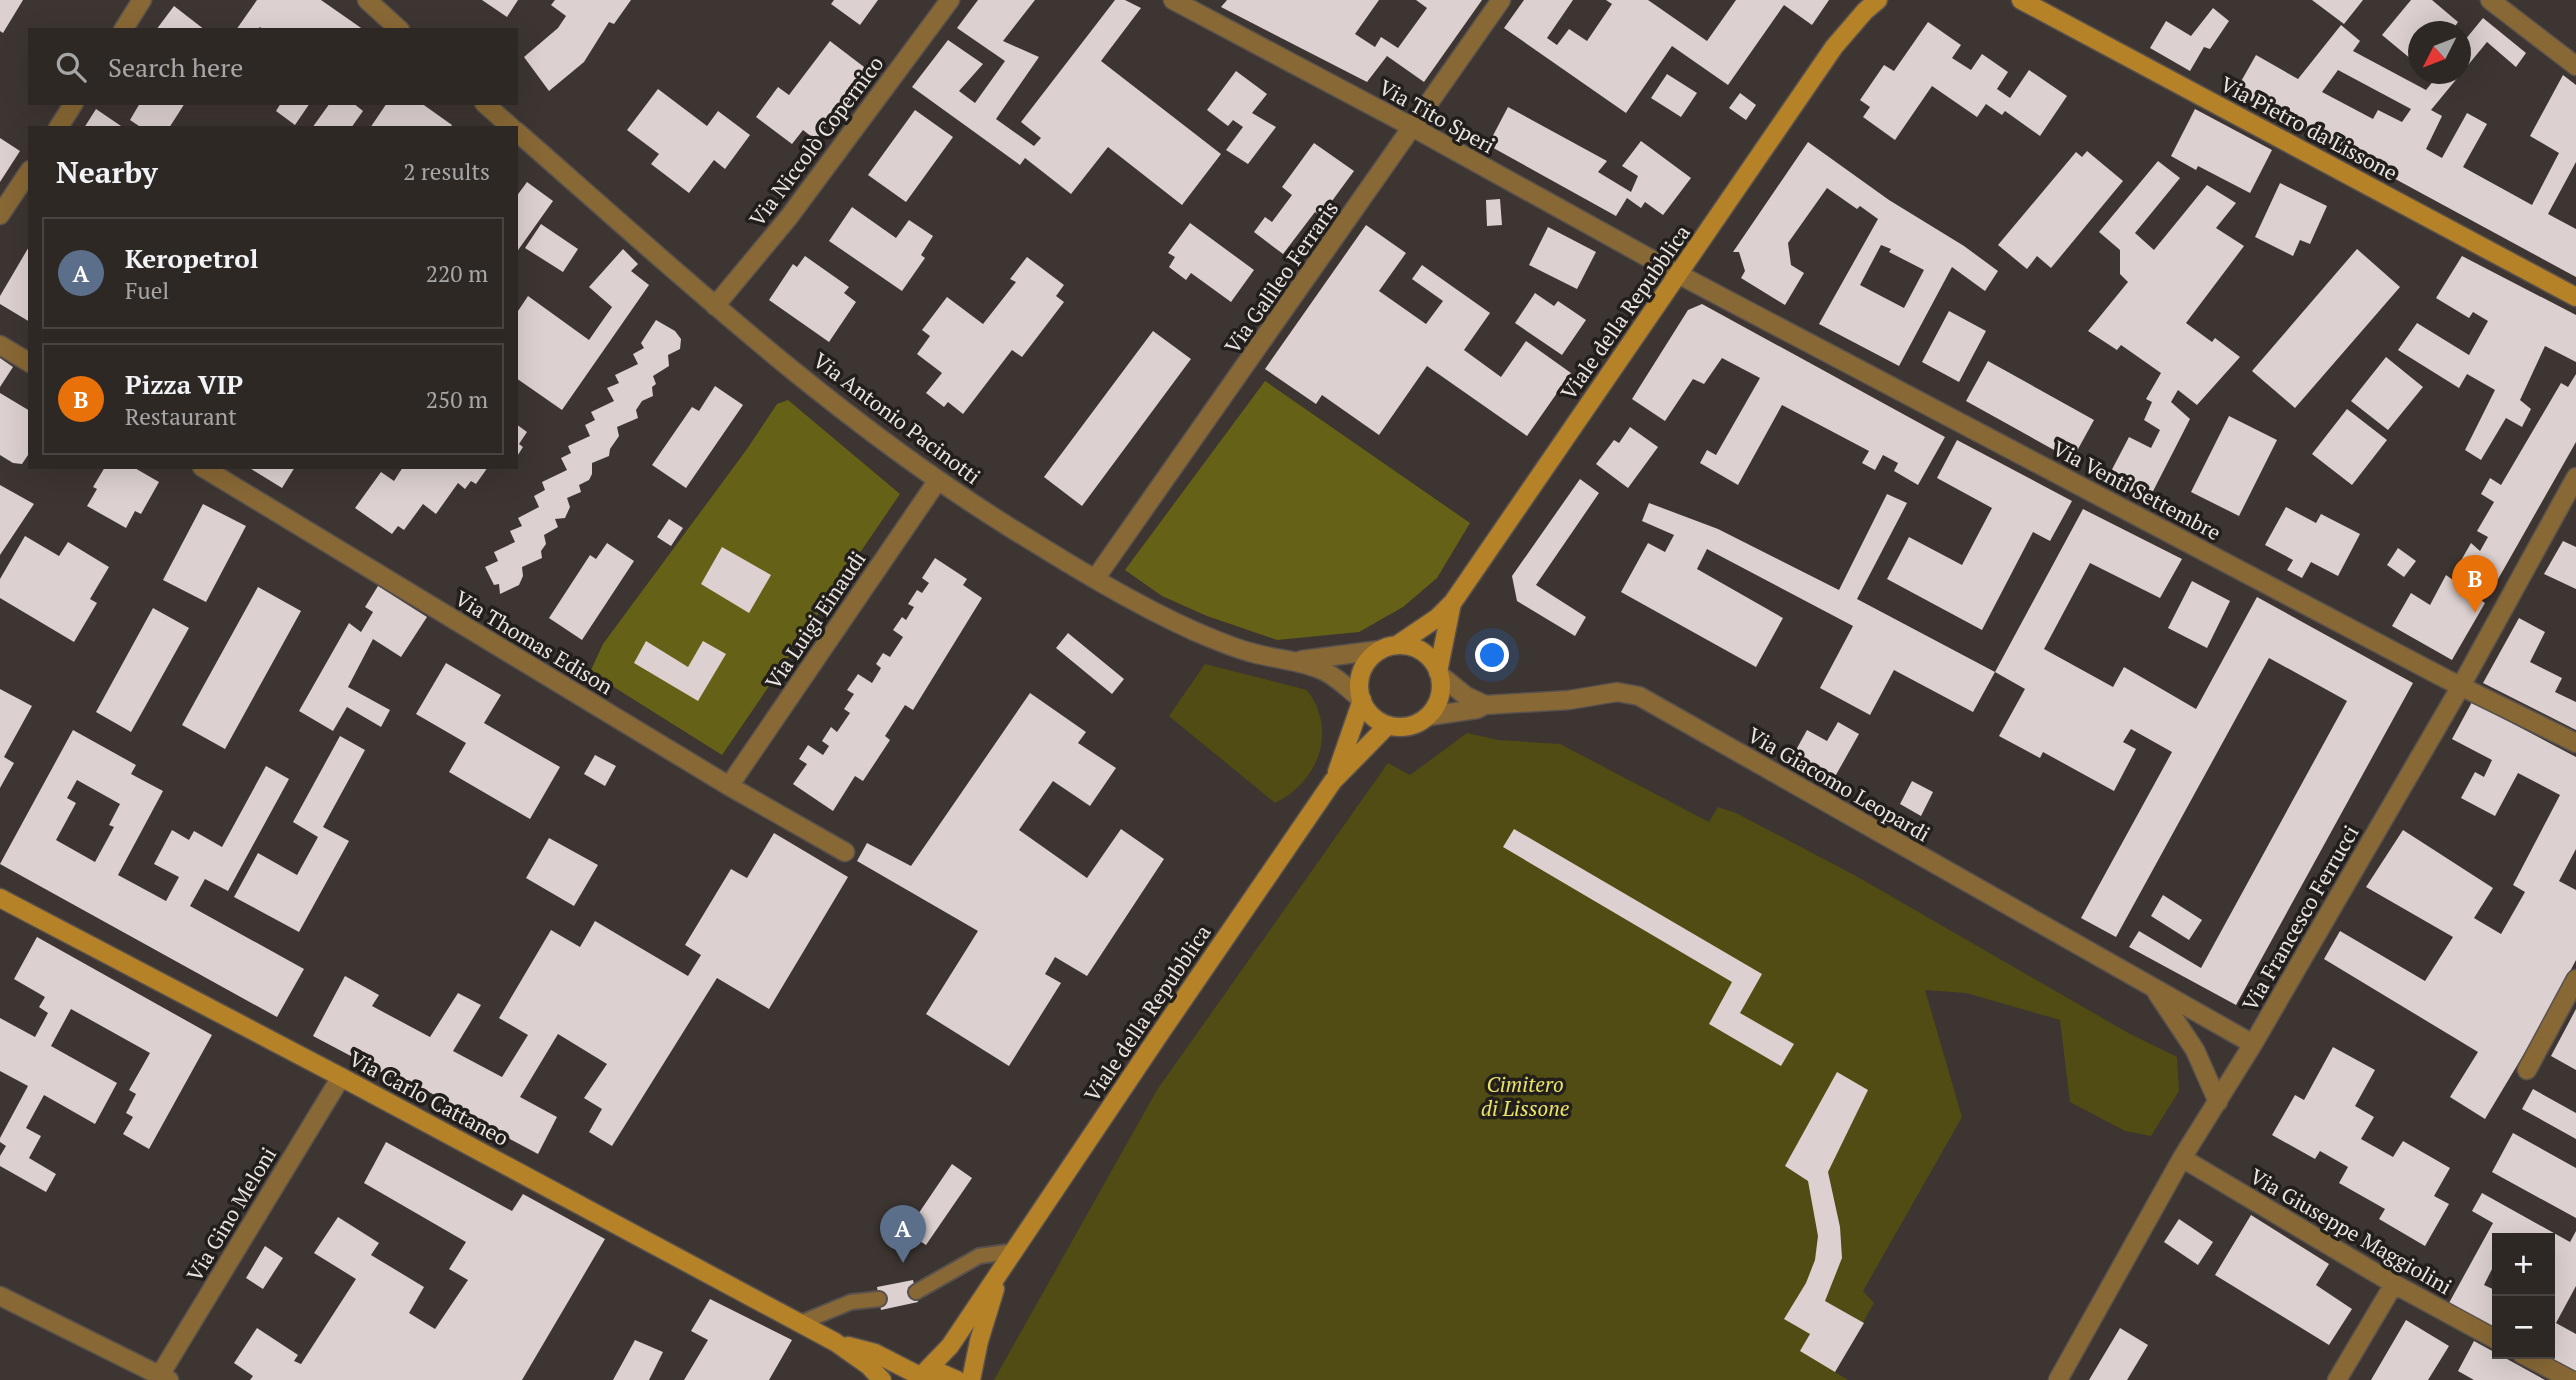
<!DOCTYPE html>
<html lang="en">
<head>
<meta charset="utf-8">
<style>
	:root { --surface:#2e2825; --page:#3a3432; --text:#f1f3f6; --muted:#a7a6a7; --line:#494442; --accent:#1a73e8 }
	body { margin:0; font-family:"PT Serif",serif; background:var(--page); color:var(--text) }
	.controls { position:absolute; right:21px; bottom:21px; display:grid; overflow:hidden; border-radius:0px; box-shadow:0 7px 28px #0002 }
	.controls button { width:63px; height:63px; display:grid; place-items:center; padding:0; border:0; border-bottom:2px solid var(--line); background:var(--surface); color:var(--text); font:35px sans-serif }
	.compass { position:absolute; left:2408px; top:21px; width:63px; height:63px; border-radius:50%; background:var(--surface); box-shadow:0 7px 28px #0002; rotate:228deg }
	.you { position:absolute; left:1493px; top:656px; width:24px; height:24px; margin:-18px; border:5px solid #fff; border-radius:50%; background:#1a73e8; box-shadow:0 0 0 10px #1a73e833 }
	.badge { display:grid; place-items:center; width:46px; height:46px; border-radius:50%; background:var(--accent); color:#fff; font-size:23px; font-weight:700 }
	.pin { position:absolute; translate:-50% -58px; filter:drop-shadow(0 2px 4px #0008) }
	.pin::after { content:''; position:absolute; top:37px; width:24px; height:21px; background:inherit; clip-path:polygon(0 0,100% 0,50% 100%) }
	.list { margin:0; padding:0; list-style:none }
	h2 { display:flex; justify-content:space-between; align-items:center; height:91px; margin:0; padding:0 28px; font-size:30px }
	h2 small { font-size:23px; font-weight:400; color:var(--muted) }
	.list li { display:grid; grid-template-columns:46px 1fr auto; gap:21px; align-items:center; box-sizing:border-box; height:112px; margin:0 14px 14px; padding:0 14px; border:2px solid var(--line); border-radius:0px }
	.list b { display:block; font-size:26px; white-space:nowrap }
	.list p { margin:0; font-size:23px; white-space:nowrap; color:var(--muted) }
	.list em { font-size:23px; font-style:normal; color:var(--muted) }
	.icon { flex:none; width:38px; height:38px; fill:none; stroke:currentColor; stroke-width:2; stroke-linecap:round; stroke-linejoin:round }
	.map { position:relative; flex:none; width:2576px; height:1380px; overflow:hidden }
	.search { position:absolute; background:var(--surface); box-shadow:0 7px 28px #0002; left:28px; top:28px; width:490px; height:77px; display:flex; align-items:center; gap:18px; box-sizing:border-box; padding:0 24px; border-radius:0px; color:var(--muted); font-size:26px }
	.panel { position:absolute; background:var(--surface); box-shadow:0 7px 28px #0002; left:28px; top:126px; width:490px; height:343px; border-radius:0px }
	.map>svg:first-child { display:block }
</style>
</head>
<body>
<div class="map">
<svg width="2576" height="1380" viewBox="0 0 2576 1380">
	<rect width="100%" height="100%" fill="#3d3531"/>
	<!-- green -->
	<path fill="#504c13" d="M1205,664L1307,690C1311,696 1316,703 1318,710C1332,748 1309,787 1275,803L1169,716Z
		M1467,733L1498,740L1560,744L1709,822L1718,807L1736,813L1856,876L2130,1034L2177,1057L2179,1091L2151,1136L2125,1131L2070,1102L2060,1020L1966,993L1925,990L1962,1117L1863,1291L1874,1303L1835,1372L1848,1380H994L1157,1090L1388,763L1410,775Z"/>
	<!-- forest -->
	<path fill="#656116" d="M1265,381L1470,523L1437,578L1403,607L1359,632L1277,640L1207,616L1162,596L1125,570Z
		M788,400L900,494L722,755L590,672L603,644L747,449L777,404Z"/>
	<!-- building -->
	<path fill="#dcd0d0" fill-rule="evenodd" d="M0,0H23L3,33L0,31Z
		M257,0H321L364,30H264L260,27L257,30H236Z
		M482,0H518L507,17Z
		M555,0H631L614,24L609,22L584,62L549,91L524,57L558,28L566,16L551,5Z
		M834,0H878L860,25L831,4Z
		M978,0H1035L1003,41L1039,57L996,119L1034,146L1041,138L1021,122L1115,0H1125L1141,8L1101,61L1221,154L1182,205L1108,147L1071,194L1025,158L1020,165L912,87L948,40L983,64L959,91L975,103L1005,61L957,28Z
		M1227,0H1379L1355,34L1375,47L1381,37L1398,48L1427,8L1416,0H1482L1424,82L1387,56L1367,82L1221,7Z
		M1524,0H1573L1547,38L1557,45L1569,29L1587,41L1612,4L1606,0H1648L1707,41L1736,0H1829L1812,25L1784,5L1728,85L1672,46L1626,113L1504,28Z
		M2312,0H2363L2344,24Z
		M2411,0H2432L2458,22L2451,32H2418V59L2414,55L2411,59L2382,35Z
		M174,6L205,30H156Z
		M2213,8L2229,21L2210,49L2204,47L2190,71L2150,48L2166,21L2191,36Z
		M2483,18L2526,53L2516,67L2487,42L2431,110L2442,116L2426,149L2442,158L2467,113L2487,124L2463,167L2532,205L2559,153L2530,136L2563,75L2576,85V162L2548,214L2576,229V277L2235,92L2256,55L2298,79L2341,25L2360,41L2353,51L2426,90L2439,74H2460V46ZM2338,70L2411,109L2402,122L2378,110L2373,119L2322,92Z
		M1928,22L1961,45L1952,58L1971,70L1982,54L2008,72L1997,89L2010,98L2029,70L2067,96L2040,136L2005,111L2002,115L1986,104L1977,117L1932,86L1895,140L1863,117L1870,107L1860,100L1884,65L1894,71Z
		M830,41L868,70L816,140L803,130L792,144L756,117L778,87L789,95Z
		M1236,71L1267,94L1252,113L1276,127L1248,164L1226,150L1243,127L1233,120L1228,126L1207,110Z
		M1667,74L1697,93L1681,117L1651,98Z
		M658,89L707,126L718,111L750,135L725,169L714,160L689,193L651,164L659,154L627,130Z
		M1740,93L1756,105L1746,120L1729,108Z
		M140,103H185L169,128H142L130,120Z
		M281,103H310L295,125L276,111Z
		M330,103H353L363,111L351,128H312Z
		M387,103H407L410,105L412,103H421L452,125L450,128H370Z
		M1508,107L1607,161L1598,172L1631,192L1638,176L1622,166L1641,141L1691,178L1663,215L1645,202L1641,208L1627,198L1616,216L1488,145Z
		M96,109L124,128H84Z
		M2195,109L2272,150L2250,193L2198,166L2196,170L2171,156Z
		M915,110L953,137L906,202L868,175Z
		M0,138L20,151L0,182Z
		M1808,142L1889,200L1964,246L1998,271L1985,291L1952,267L1899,366L1819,324L1878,219L1860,206L1857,209L1827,188L1788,243L1791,265L1804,273L1785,305L1741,278L1745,271L1739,252H1733ZM1881,245L1891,249L1889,252L1924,270L1904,308L1860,285Z
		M1314,143L1354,171L1321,216L1315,212L1283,254L1254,232L1265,217L1272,222L1292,195L1282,187Z
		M2087,151L2123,181L2051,268L2037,256L2027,269L1998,245L2076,152L2082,157Z
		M2158,161L2180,178L2135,233L2154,250L2207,185L2236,203L2216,228L2244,246L2186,323L2212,342L2215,338L2240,357L2197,405L2178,390L2171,402L2190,419L2148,501L2107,479L2129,437L2151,448L2160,430L2144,420L2152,402L2146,399L2161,373L2121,345L2117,350L2088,331L2128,282L2120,274V250L2099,232Z
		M527,182L553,201L516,253V197Z
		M2280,183L2327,206L2310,244L2300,240L2293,256L2255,237Z
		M1500,199L1502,225L1487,226L1486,200Z
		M852,207L896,238L909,220L933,236L921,255L925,258L902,291L829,241Z
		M1190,223L1254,270L1231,302L1191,273L1186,280L1169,267L1175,257L1168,253Z
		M541,224L578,249L563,272L525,248Z
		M1366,225L1406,253L1379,291L1426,324L1443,301L1412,279L1422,265L1490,313L1464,350L1501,377L1526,341L1571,373L1527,436L1427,366L1379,435L1322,395L1316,404L1265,369Z
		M1548,227L1596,252L1577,289L1529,265Z
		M30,245V322L0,304V296Z
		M623,249L638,264L631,271L649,285L562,410L516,378V314L528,296L589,340L612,307L589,287Z
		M2357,249L2400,287L2295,408L2252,371Z
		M805,256L849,287L844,293L856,302L829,342L769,300L793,264L797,267Z
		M2462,256L2576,315V362L2545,346L2520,400L2531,409L2522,427L2506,418L2481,460L2465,450L2495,390L2467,374L2459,388L2398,350L2417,323L2469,355L2488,321L2473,312L2469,318L2436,298Z
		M1027,257L1064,285L1056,296L1064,302L1022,357L1012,350L963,414L948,402L944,407L926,393L942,373L917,354L930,336L922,330L947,297L983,324L1016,282L1010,279Z
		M1535,293L1554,306L1558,301L1586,320L1562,355L1515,323Z
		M1702,304L1945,437L1918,485L1894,471L1898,463L1883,455L1875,470L1862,463L1869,451L1782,405L1738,485L1700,463L1707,450L1716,455L1760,378L1722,358L1704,384L1693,379L1665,421L1632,399L1688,310Z
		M1949,311L1986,331L1959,382L1922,362Z
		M656,320L675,331L681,339L680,349L668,355L669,366L653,376L656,384L652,387L653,396L642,401L636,410L638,418L617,427L619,436L610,449L609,456L592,463V474L589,480L579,485L581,492L567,498L570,507L565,518L555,519L558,527L544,535L546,544L541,551L542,558L522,567L523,576L519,585L500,594L499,584L494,585L485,567L498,561L494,552L515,542L510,531L522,526L518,518L539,507L534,496L545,490L542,482L567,470L561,458L571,453L568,446L590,436L585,425L595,420L591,412L614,401L607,388L619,383L615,375L638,364L633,354L644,348L641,343Z
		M1153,331L1191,359L1082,506L1044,477Z
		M2386,357L2423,387L2388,430L2351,401Z
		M0,358L13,367L0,387Z
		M1988,361L2094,420L2072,460L1966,401Z
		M2576,374V442L2493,588L2459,564L2471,543L2480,551L2488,537L2477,531L2494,502L2481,494L2490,478L2501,485L2561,383L2568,387Z
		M715,386L743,405L686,488L652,465L692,407L699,411Z
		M0,393L30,411V452L22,464L13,463L0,455Z
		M2347,409L2387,440L2352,485L2312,454Z
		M2229,416L2277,440L2239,516L2191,492Z
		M516,424L527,432L519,444L523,447L516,458Z
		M1630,427L1658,447L1628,488L1596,464L1614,440L1619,443Z
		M1957,440L2072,501L2050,541L2033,532L1982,630L1887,579L1909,537L1962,565L1992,508L1937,478Z
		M105,467H133L159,482L141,514L135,511L126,528L87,506L97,489L93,487Z
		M248,467H295L282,488Z
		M403,467H488L476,484L471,481L465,489L458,483L436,514L423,504L404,530L398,526L392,534L355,508L381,472L394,481Z
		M1580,479L1599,493L1536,585L1586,617L1575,636L1517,601L1512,576Z
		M0,485L34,504L0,555Z
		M1887,494L1907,503L1857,599L1995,672L2083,509L2182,559L2160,598L2090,563L2044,649L2113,687L2124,667L2196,709L2257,597L2413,683L2236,1005L2129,947L2139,931L2201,968L2347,701L2269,658L2116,937L2081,918L2172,752L2131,729L2123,742L2136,749L2114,791L2043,752L2040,758L1999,736L2025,689L1995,672L1973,712L1894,670L1870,715L1820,688L1853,626L1707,549L1697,569L1783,618L1756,667L1621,592L1648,543L1665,552L1674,535L1642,521L1649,503L1718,529L1839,590Z
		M203,504L246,526L206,602L163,580Z
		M2286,507L2316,523L2321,514L2360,534L2338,576L2311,562L2302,578L2287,570L2293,560L2265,545Z
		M669,519L683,528L671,546L657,537Z
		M25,536L59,556L68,542L109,567L90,599L97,603L74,642L0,598V579Z
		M2563,541L2576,547V589L2544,574Z
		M607,543L634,561L582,640L549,618L590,555L596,559Z
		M722,547L771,575L749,613L701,584Z
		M2398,548L2416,561L2404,577L2387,565Z
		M935,558L967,579L963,585L982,598L913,710L905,705L885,736L890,740L863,781L855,776L833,811L793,784L807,764L799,759L808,745L823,755L829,746L822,741L831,727L837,732L850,713L844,709L854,694L847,690L858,674L872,683L881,668L876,664L883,653L890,657L903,637L893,630L902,617L906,620L914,607L908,604L917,590L922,593L929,583L922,578Z
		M2446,575L2485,603L2452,660L2392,626L2411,593L2430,605Z
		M2192,581L2230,601L2207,648L2168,628Z
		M378,586L427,617L401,657L373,639L348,687L390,710L381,727L347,707L333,731L299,711L349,623L361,632L373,612L365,607Z
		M258,587L301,611L225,749L182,725Z
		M153,608L189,628L131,732L96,712Z
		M2519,618L2545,632L2530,662L2562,678L2555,692L2576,702V730L2483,683Z
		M1068,633L1124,679L1112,694L1056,648Z
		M646,641L688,667L703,641L726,654L698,701L634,663Z
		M446,663L501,695L484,723L560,767L530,819L449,772L466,743L416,714Z
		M0,689L32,706L4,757L14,763L0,788Z
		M1030,693L1086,732L1078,743L1116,768L1090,806L1053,781L1019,830L1087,878L1121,829L1164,859L1087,976L1055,957L1045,974L1061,983L1009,1066L926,1014L978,931L857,861L867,843L911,866Z
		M2472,702L2576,757V849L2559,881L2576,890V960L2543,1022L2485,1119L2450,1097L2478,1052L2324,959L2340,931L2425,981L2453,937L2366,887L2403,830L2493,888L2474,918L2501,934L2525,892L2513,885L2560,795L2518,773L2495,816L2461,798L2475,772L2484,777L2492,760L2452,739Z
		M1838,722L1859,734L1832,782L1791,759L1807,730L1827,741Z
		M73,730L136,765L131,774L163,791L118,875L166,901L179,877L154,864L172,830L189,840L194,831L222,847L266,766L289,779L228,891L205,879L190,906L304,969L277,1017L0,864ZM77,780L120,804L109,825L114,827L95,862L56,840L76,803L67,798Z
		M340,736L365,750L323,827L349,841L299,932L234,897L258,853L297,875L318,837L293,822Z
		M595,755L616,766L605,786L584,774Z
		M1912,781L1933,792L1921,816L1900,804Z
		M1514,829L1762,974L1740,1013L1794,1044L1781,1066L1709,1024L1732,982L1503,847Z
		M774,833L848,877L769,1009L717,978L612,1146L589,1132L602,1109L584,1098L607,1064L558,1034L520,1097L557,1117L538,1154L478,1122L479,1119L405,1079L402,1083L313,1036L345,976L379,995L372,1006L430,1037L458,993L481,1005L453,1051L502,1077L528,1035L499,1018L551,930L580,947L595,921L688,976L701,955L685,945L731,869L747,878Z
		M549,838L598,865L574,906L526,878Z
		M2163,895L2202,920L2189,940L2151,916Z
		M37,937L212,1035L149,1149L123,1134L133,1117L126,1113L136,1094L129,1090L150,1053L71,1009L51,1046L117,1083L95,1124L44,1095L26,1128L41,1136L29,1158L56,1174L46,1192L0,1166V1156L6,1146L0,1142V1138L28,1086L0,1071V1018L35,1037L48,1013L39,1007L45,997L14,979Z
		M2576,1009V1070L2551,1056Z
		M2333,1047L2375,1070L2355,1106L2374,1117L2361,1139L2393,1157L2403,1141L2450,1168L2434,1196L2449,1204L2425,1246L2379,1219L2385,1209L2339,1183L2348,1167L2320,1151L2315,1159L2272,1135L2295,1095L2304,1100Z
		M1837,1072L1868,1090L1828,1172L1840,1227L1842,1258L1825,1301L1864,1323L1835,1372L1800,1351L1810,1334L1784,1319L1806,1283L1815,1260L1818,1236L1808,1181L1785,1166Z
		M2533,1089L2576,1113V1139L2522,1109Z
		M2513,1133L2576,1168V1218L2492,1172Z
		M386,1142L512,1211L523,1194L605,1239L522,1380H250L253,1376L234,1363L257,1328L298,1355L294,1361L301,1364L356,1279L314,1253L338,1217L379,1243L371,1255L424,1287L409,1313L435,1329L468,1280L449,1269L466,1242L364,1183Z
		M952,1164L972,1178L926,1245L906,1232Z
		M2482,1193L2570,1242L2576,1231V1286L2556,1323L2576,1334V1373L2541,1354H2550V1238H2497V1259L2484,1285L2497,1291V1330L2449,1303L2493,1223L2472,1211Z
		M2251,1215L2329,1264L2316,1285L2352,1309L2329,1345L2215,1275Z
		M2179,1219L2213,1242L2198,1265L2164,1242Z
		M265,1246L283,1258L263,1289L246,1278Z
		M913,1280L918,1302L881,1310L877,1287Z
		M710,1299L792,1340L769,1380H684L708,1340L691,1331Z
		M2406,1320L2449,1346L2428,1380H2371Z
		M2120,1328L2148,1345L2127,1380H2089Z
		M635,1340L663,1352L649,1380H613Z
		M2474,1341L2518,1365L2545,1380H2474L2458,1371Z"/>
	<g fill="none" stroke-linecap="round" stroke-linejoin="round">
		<defs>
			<path id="lane" d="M916,1292L979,1256L1015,1251
				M800,1323L851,1302L879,1299"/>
			<path id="street" d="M367,0L400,30
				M1173,0L1414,128L1678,274L2446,679L2576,743
				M2490,0L2576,66
				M123,30L142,0
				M484,103L512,128
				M58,128L74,103
				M516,131C676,271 833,418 1014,530C1072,566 1132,603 1194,631C1213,639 1233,648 1253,653C1278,660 1301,660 1324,671C1338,678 1350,690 1362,700
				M0,215L30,170
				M715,306L789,217L950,0
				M0,345L30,363
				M202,467L729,786L845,852
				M1095,579L1501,0
				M1302,660L1380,650
				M1440,675L1466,696L1485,705
				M1429,716L1477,709L1485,705L1569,700L1617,692L1639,696L2253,1044
				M729,786L938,480
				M2157,993L2195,1050L2218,1102
				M2527,1070L2576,979
				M2182,1158L2394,1284L2497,1340
				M0,1296L169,1380
				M2522,1354L2571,1380
				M160,1375L341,1077
				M2058,1380L2182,1158L2253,1044L2461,686L2576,477
				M2337,1380L2394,1284"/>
			<path id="secondary" d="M2021,0L2576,297
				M1397,645L1437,618L1453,602L1834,47L1865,11L1878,0
				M1359 686a41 41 0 1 1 82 0a41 41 0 1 1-82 0Z
				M1438,672L1452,603
				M1337,772L1362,700
				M0,898L341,1077L835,1342L869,1366L882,1380
				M848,1346L875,1353L916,1374
				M924,1373L950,1346L1159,1035L1333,781L1388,725
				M920,1374L941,1373L957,1380
				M971,1380L979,1341L995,1289"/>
		</defs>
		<!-- lane casing -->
		<use href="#lane" stroke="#59514d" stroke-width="18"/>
		<!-- street casing -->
		<use href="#street" stroke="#59514d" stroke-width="21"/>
		<!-- secondary casing -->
		<use href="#secondary" stroke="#59514d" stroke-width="21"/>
		<!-- lane -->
		<use href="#lane" stroke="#886835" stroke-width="14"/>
		<!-- street -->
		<use href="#street" stroke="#886835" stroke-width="18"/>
		<!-- secondary -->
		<use href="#secondary" stroke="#b58228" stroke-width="18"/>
	</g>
	<g text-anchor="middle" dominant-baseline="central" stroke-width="7" stroke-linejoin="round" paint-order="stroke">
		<!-- street labels -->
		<g font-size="21" fill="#eae5e2" stroke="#211e1c">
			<text transform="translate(1437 116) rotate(29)">Via Tito Speri</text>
			<text transform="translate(2309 128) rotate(28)">Via Pietro da Lissone</text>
			<text transform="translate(816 141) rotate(-53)">Via Niccolò Copernico</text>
			<text transform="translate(1281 277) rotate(-55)">Via Galileo Ferraris</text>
			<text transform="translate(1625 312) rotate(-55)">Viale della Repubblica</text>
			<text transform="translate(897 418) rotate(37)">Via Antonio Pacinotti</text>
			<text transform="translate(2137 490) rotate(28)">Via Venti Settembre</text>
			<text transform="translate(815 620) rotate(-56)">Via Luigi Einaudi</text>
			<text transform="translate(534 642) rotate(31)">Via Thomas Edison</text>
			<text transform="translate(1839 784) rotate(30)">Via Giacomo Leopardi</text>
			<text transform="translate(2300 918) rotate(-60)">Via Francesco Ferrucci</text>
			<text transform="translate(1147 1013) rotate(-56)">Viale della Repubblica</text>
			<text transform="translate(429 1098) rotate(28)">Via Carlo Cattaneo</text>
			<text transform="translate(231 1214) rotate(-59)">Via Gino Meloni</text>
			<text transform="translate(2351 1231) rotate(30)">Via Giuseppe Maggiolini</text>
		</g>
		<!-- park labels -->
		<g font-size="21" font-style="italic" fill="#ebe366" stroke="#211e1c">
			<text x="1525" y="1084">Cimitero<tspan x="1525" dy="24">di Lissone</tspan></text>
		</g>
	</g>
</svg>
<div class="controls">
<button>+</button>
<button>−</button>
</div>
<svg class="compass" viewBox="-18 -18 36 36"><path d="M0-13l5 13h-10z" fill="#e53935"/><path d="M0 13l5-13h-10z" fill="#a7a6a7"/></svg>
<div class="you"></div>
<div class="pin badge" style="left:903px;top:1263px;background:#5c6f8a">A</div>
<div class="pin badge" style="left:2475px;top:613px;background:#e8710a">B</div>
<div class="search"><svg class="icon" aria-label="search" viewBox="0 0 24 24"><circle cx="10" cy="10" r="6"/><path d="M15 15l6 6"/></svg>Search here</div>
<section class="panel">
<h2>Nearby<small>2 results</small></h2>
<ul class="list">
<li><span class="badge" style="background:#5c6f8a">A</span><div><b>Keropetrol</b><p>Fuel</p></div><em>220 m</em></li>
<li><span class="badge" style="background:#e8710a">B</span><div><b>Pizza VIP</b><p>Restaurant</p></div><em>250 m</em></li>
</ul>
</section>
</div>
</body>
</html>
